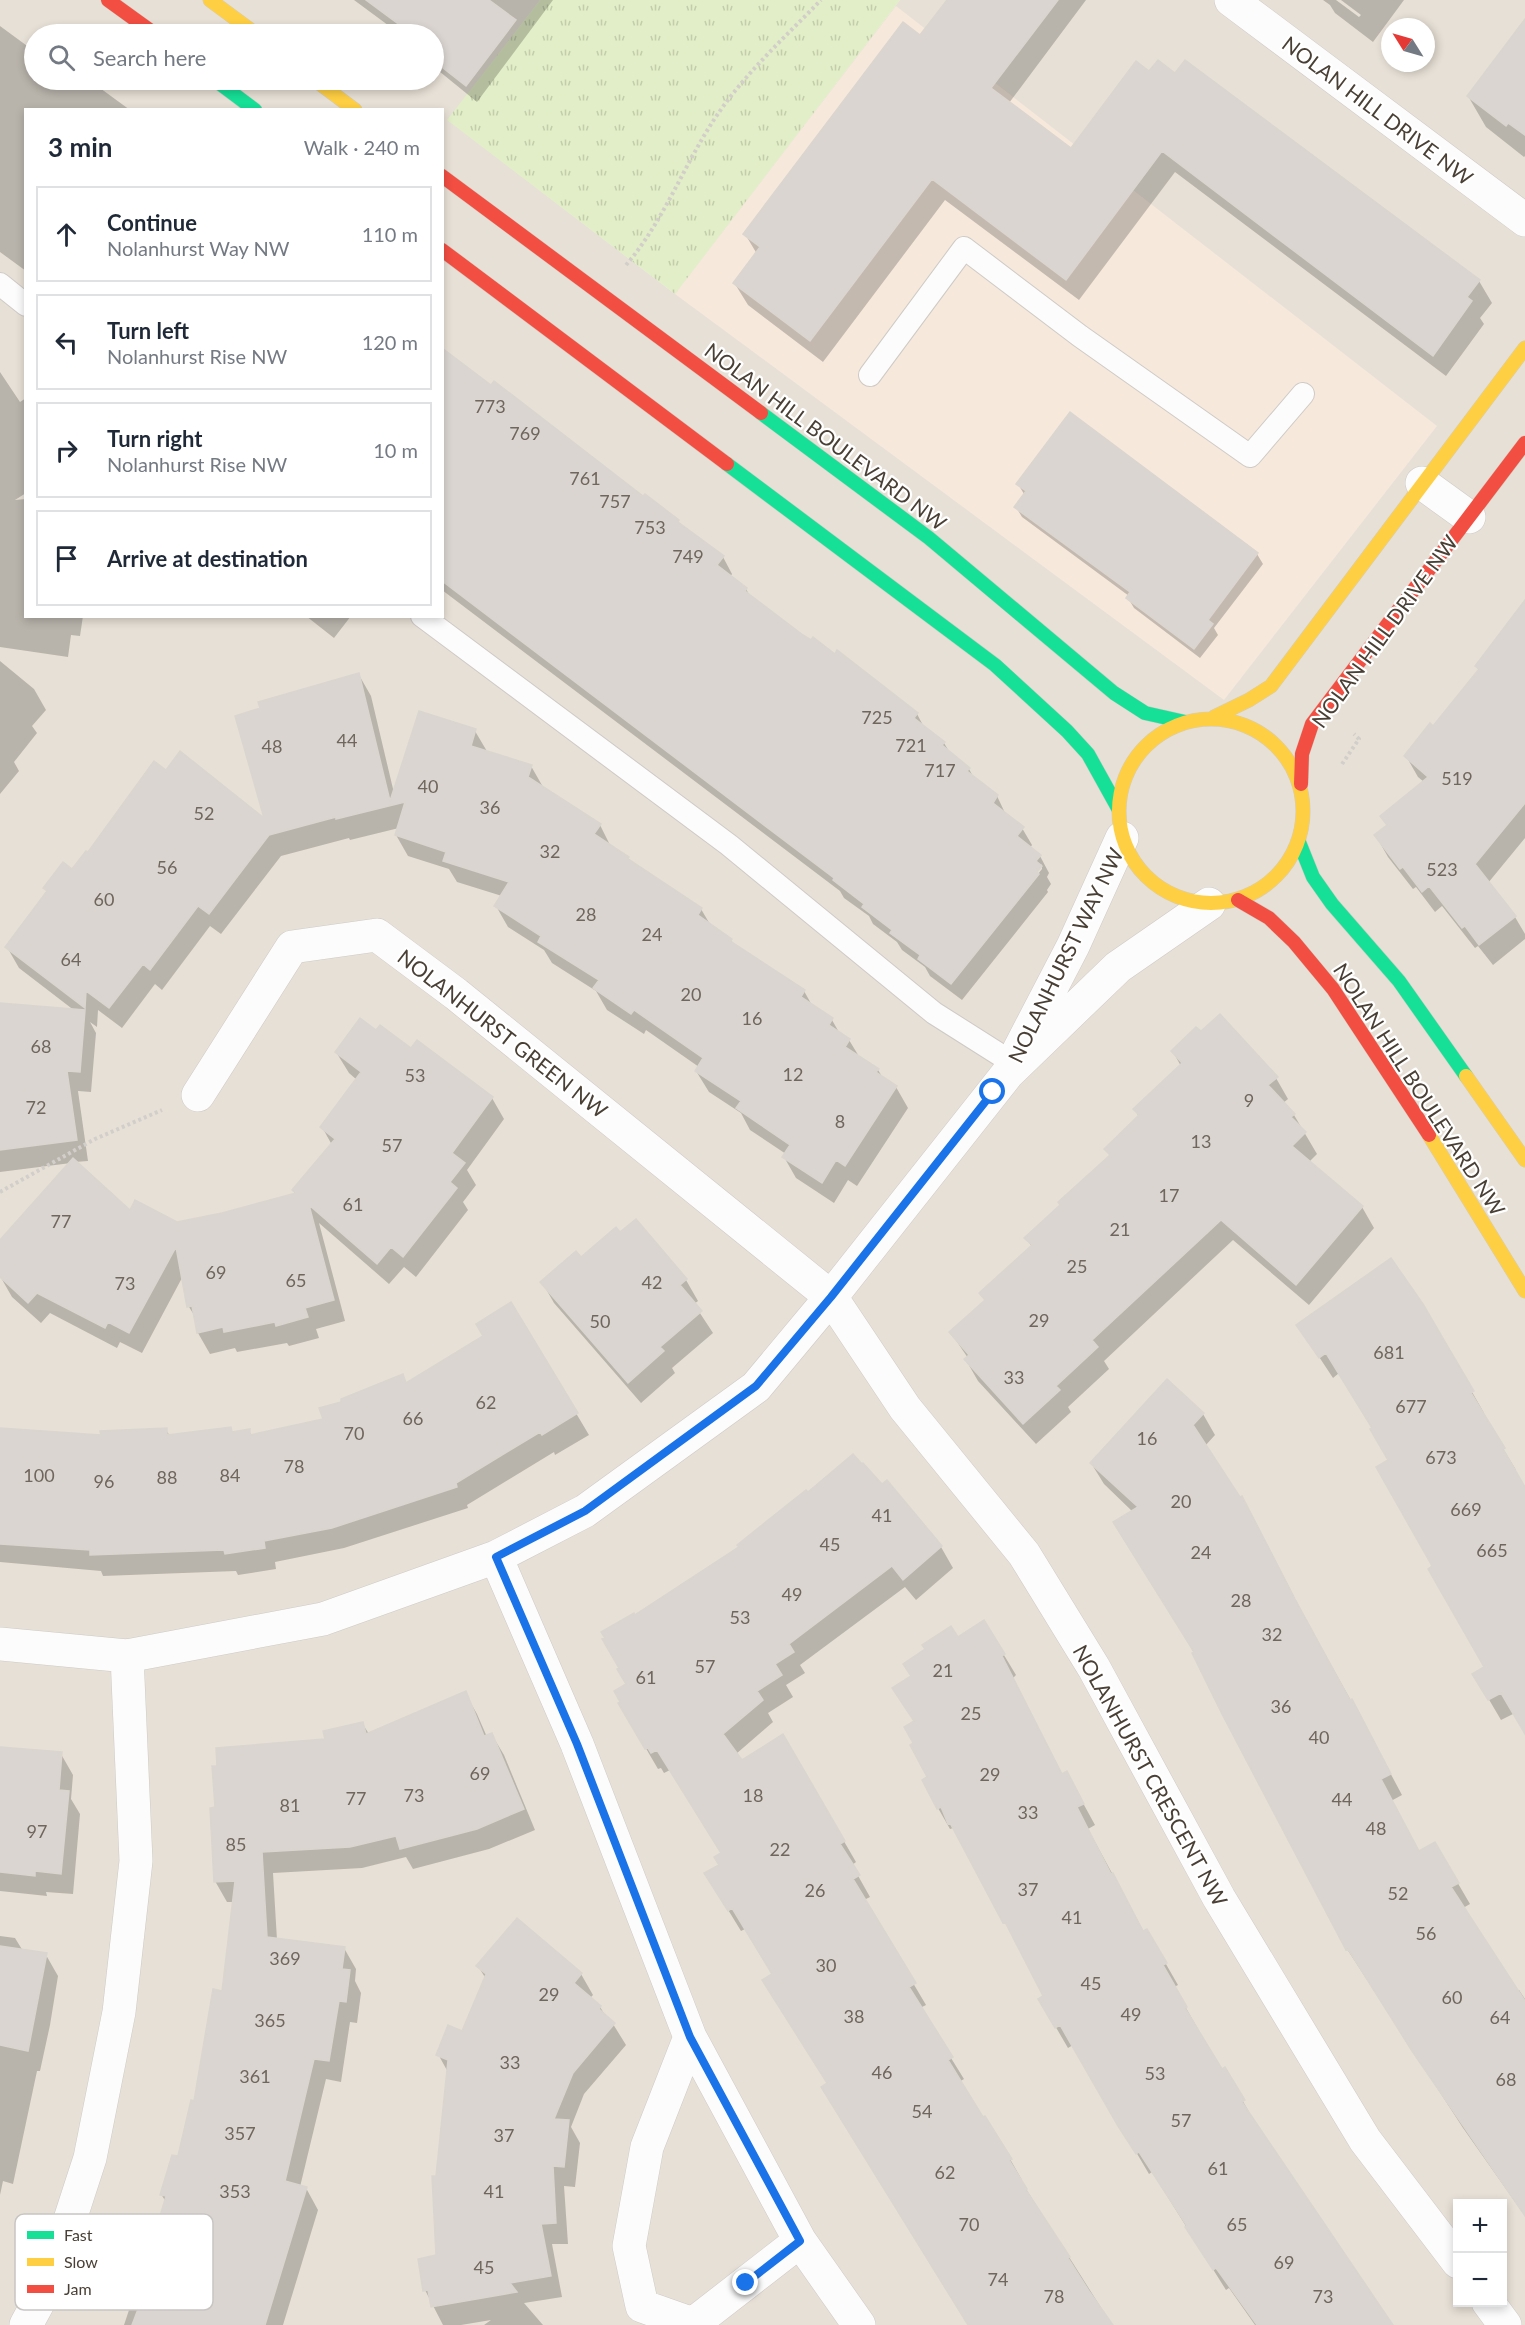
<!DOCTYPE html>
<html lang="en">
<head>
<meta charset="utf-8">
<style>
	:root { --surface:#fff; --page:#f2f2f3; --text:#1f2937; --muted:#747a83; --line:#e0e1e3 }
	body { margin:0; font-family:Lato,sans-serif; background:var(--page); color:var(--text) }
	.controls { position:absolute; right:18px; bottom:18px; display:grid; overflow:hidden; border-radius:0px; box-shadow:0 3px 9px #0003 }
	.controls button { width:54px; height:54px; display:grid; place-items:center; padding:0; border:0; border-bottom:2px solid var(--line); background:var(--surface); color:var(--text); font:30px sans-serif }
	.compass { position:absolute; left:1381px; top:18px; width:54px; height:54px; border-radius:50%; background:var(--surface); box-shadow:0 3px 9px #0003; rotate:307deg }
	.stop { position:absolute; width:18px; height:18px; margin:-14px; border:4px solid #1a73e8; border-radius:50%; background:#fff }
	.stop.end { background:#1a73e8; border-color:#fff; box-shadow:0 2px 6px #0008 }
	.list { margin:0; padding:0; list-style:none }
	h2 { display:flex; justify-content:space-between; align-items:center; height:78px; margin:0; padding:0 24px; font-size:26px }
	h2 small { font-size:20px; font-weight:400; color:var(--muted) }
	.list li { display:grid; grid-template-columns:39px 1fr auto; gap:18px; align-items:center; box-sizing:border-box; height:96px; margin:0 12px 12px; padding:0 12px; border:2px solid var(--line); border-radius:0px }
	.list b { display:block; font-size:22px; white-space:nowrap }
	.list p { margin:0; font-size:20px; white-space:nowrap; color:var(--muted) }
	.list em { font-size:20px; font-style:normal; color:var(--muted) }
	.icon { flex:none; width:33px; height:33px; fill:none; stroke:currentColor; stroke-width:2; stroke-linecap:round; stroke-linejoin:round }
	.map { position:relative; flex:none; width:1525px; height:2325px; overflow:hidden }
	.search { position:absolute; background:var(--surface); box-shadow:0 3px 9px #0003; left:24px; top:24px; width:420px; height:66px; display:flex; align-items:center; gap:15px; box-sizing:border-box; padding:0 21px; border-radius:33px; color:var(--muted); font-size:22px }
	.panel { position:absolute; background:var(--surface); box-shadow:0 3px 9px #0003; left:24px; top:108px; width:420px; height:510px; border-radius:0px }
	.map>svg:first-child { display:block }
</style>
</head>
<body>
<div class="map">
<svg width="1525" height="2325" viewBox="0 0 1525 2325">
	<defs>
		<pattern id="park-tufts" width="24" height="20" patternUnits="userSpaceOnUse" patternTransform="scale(1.5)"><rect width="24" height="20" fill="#e2eec7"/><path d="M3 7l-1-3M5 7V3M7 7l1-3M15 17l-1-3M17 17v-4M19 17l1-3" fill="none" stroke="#c3cdac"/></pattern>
	</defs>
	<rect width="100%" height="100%" fill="#f2eeea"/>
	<!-- residential -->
	<path fill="#e7e0d6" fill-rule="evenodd" d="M0,0H540L448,120L675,294L900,0H1525V2325H0ZM1390,27H1426V63H1390ZM34,34H434V80H34ZM26,110H442V616H26ZM1458,2204H1502V2302H1458Z"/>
	<!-- commercial -->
	<path fill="#f6e8db" d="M896,6L1437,426L1224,700L675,294Z"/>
	<!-- park -->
	<path fill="url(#park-tufts)" d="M540,0H900L675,294L447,120Z"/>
	<!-- shadow -->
	<path fill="#0003" fill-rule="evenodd" d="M354,0H553L477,102L434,67V34H400Z
		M949,0H1086L1009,103L1071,150L1150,74L1479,281L1492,303L1480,318L1484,324L1446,376L1175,172L1079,300L945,200L823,362L748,305L735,284L757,254L745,234L921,37Z
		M1323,0H1336L1359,17L1361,15L1341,0H1404L1373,42L1335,13L1330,5Z
		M1525,21V156L1524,157L1486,127L1468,96Z
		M0,26L34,51V80H89L130,110H26V271L0,252Z
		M442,355L678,521L681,526L723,557L732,574L730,577L746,589L751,598L802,636L917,714L925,729L944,743L950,753L969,769L975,780L997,796L1006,815L1022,828L1032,845L1030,848L1040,856L1049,873L1047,877L1051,884L1047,890L1048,892L962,1000L930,976L925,967L902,950L897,942L873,924L869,916L844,898L840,891L442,590ZM1042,864V869L1034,879L1031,878Z
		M0,372L20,402L26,398V493L15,500L26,499V616H83L80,636L71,635L68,657L0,647Z
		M1018,484L1257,554L1263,564L1214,628L1218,635L1200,658L1134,608L1128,598L1129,596L1022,517L1016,507L1024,494Z
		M1525,602V838L1488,883L1515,917L1525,934V939L1493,965L1478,946L1475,948L1442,906L1435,912L1416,887L1413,889L1388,857L1376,836L1388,826L1382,816L1424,782L1418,777L1406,756L1433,728L1479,671L1477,667Z
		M306,616H351L334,638Z
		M0,661L34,689L46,710L32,726L37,733L14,762L19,771L0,794Z
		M359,675L371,696L394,793L475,731L488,753L531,766L543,787L600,825L611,847L701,909L711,926L731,940L734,946L804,991L813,1007L832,1020L840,1034L849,1040L860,1058L878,1070L883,1078L896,1087L908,1108L857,1186L848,1180L834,1203L796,1178L784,1157L786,1154L750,1130L741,1113L709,1092L696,1071L699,1067L646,1030L644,1034L607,1010L596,991L552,963L544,950L508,927L496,906L502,896L457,882L449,869L408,856L396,835L399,828L350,840L349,838L281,856L221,934L210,926L162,990L155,984L122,1028L98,1010L97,1027L90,1022L96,1033L91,1092L78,1091L88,1161L75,1162L131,1212L177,1224L222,1214L296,1195L293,1190L332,1145L322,1127L357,1080L349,1073L336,1052L377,1032L492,1098L504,1119L467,1170L476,1185L463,1202L468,1210L416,1277L404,1267L389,1284L319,1223L345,1321L316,1329L319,1338L289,1346L287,1343L237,1352L235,1348L210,1354L198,1333L196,1318L189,1307L183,1276L142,1353L120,1342L117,1348L50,1313L41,1323L12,1297L0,1276V1242L71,1163L0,1172V1005L75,1011L19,968L7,947L48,893L45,888L73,871L166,772L267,822Z
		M1173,1052L1276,1078L1288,1099L1283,1103L1294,1115L1317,1154L1309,1162L1362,1207L1374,1228L1309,1305L1233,1240L1104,1361L1109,1369L1068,1407L1071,1412L1036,1444L978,1381L966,1360L968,1358L951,1333L985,1301L981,1293L1032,1247L1026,1238L1110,1156L1106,1149L1139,1117L1135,1110L1181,1066Z
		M620,1234L686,1280L698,1301L694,1304L713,1333L672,1368L675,1373L641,1403L554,1303L542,1282Z
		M511,1304L589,1435L555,1455L554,1452L467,1505L468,1508L344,1548L275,1562L276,1569L238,1575L236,1571L103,1576L101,1571L0,1562V1430L102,1436L166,1430L170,1436L230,1428L233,1433L249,1431L252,1436L325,1420L407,1385L485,1337Z
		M1298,1325L1447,1348L1484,1413L1482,1414L1516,1470L1514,1471L1525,1490V1731L1515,1713L1501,1720L1474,1674L1486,1667L1434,1567L1390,1461L1373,1429L1339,1373L1333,1378Z
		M1167,1381L1203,1414L1215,1435L1205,1446L1240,1499L1242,1498L1254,1519L1307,1622L1363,1722L1402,1795L1391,1801L1419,1853L1435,1844L1470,1904L1463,1908L1517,1991L1519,1990L1525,1999V2216L1463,2128L1347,1949L1184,1634L1133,1512L1104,1484L1091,1463Z
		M887,1483L941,1547L953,1568L916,1600L905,1587L800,1665L805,1673L786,1685L793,1697L768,1713L773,1722L736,1754L742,1762L783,1736L856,1862L852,1865L870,1897L864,1900L926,2005L920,2008L964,2079L959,2082L1010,2159L1022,2180L1021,2181L1112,2325H968L835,2108L828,2084L773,1975L745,1929L741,1931L719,1895L722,1854L670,1770L664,1773L661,1768L658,1769L620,1704L628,1685L635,1617Z
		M984,1622L1016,1675L1013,1678L1062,1775L1078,1794L1095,1825L1088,1829L1144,1932L1147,1931L1178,1985L1174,1987L1198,2029L1196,2030L1221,2071L1224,2069L1255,2122L1392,2325H1255L1229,2288L1226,2290L1152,2172L1149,2174L1073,2045L1068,2048L1040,2000L1045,1997L1017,1943L963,1843L953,1828L950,1829L938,1808L929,1778L915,1744V1723L894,1689L912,1677L957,1639Z
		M465,1693L477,1714L487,1737L492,1735L504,1755L535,1830L489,1849L413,1869L406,1857L362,1868L273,1873L277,1940L344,1948L356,1969L355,1981L361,1993L357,2023L350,2022L341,2082L326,2079L300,2187L306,2188L318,2210L283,2325H124L131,2304L140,2308L161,2251L155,2240L166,2202L161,2194L179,2158L195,2103L223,1992L234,1902H227L215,1881L327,1740L362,1723L369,1734Z
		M0,1748L61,1754L73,1775L71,1799L80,1814L73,1894L46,1892L47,1896L0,1891Z
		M0,1936L15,1938L23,1951L46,1955L58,1976L50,2025L40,2071H37L13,2184L3,2181L0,2195Z
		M478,1966L581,1974L593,1995L590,1998L600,2007L607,2018L613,2024L626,2045L584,2094L571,2127L580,2143L575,2187L564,2186L568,2244H552L562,2297L524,2303L543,2325H484L491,2320L461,2325H443L425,2290L438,2256L437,2177L449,2074L438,2054L463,2033L486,1979Z"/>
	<!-- building -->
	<path fill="#dad5d0" stroke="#dad5cf" stroke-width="1.5" d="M366,0H489L516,20L466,86L434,61V34H412Z
		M947,0H1058L991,88L1071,148L1136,61L1149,71L1158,60L1175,73L1185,60L1480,280L1467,297L1472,301L1433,356L1162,151L1066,280L932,179L810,341L733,283L760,247L743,234L903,22L920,35Z
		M1525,19V135L1508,123L1506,126L1467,96Z
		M442,348L491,385L494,381L643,496L645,494L679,520L678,522L724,556L717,565L747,588L745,591L803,635L811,640L813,637L835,654L837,650L918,713L914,718L945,742L942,745L970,768L967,771L998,795L993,803L1024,827L1017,836L1041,855L1036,861L1042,866L1037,872L1039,874L951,984L918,959L920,955L890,933L892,930L862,907L864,904L833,880L834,878L442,581Z
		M1070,412L1258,553L1208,620L1213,624L1194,649L1126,598L1130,592L1014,507L1026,491L1016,484Z
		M1525,600V803L1475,864L1516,916L1479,945L1465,926L1462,928L1429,886L1422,892L1403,867L1400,869L1374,835L1387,825L1380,816L1428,777L1404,756L1430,723L1433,726L1479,669L1475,666Z
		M359,673L390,801L419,711L476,729L471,746L532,765L528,777L601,824L594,834L629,857L628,859L702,908L698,915L732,939L730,941L805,990L801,997L833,1018L829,1025L850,1039L845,1047L879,1069L876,1072L897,1086L845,1166L836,1160L822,1183L782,1157L790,1145L736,1108L741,1101L695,1071L703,1058L634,1010L631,1014L593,988L599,980L538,942L541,936L494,906L509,882L443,861L446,852L395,835L405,802L336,819V817L269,835L209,914L198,906L150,970L143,964L109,1008L86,991L85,1008L5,947L47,891L43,888L63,862L72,869L86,851L88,852L154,761L166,770L180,751L264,818L235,716L260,708L258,702Z
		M0,1003L85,1010L80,1072L67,1071L77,1140L0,1150Z
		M1220,1014L1278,1077L1268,1085L1295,1114L1291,1117L1306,1132L1292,1146L1363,1206L1296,1285L1221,1220L1092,1340L1098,1347L1056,1386L1060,1390L1023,1424L964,1359L969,1355L949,1332L985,1300L979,1293L1032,1245L1024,1238L1060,1205L1058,1202L1110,1155L1104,1149L1139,1115L1133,1109L1182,1063L1171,1051L1196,1027L1201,1031Z
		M360,1018L376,1030L380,1025L411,1048L417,1040L493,1097L452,1153L465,1163L450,1182L457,1188L403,1257L391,1247L377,1264L309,1205L334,1300L305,1308L308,1317L276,1326L275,1322L224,1332L223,1327L197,1333L192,1306L187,1307L176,1247L129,1333L108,1322L105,1328L37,1293L28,1303L0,1277V1240L73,1158L130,1210L135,1200L177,1222L222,1213L296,1193L292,1190L335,1139L320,1127L361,1072L335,1052Z
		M636,1219L687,1279L680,1285L702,1311L660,1347L664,1351L628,1383L540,1282L576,1251L581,1257L616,1227L620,1232Z
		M1391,1258L1423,1304L1448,1347L1474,1391L1471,1393L1505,1448L1503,1449L1525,1487V1734L1501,1693L1488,1700L1472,1674L1484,1667L1428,1569L1432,1566L1376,1467L1388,1460L1370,1429L1372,1428L1326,1353L1319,1358L1296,1325Z
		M511,1302L578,1413L542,1435L540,1432L456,1483L457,1487L332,1528L264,1541L265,1548L225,1554L224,1550L90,1555V1550L0,1544V1428L101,1435L100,1431L167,1428V1435L231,1427L232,1432L250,1429V1435L323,1419L319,1408L341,1402V1399L403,1374L406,1383L483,1336L476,1324Z
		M1167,1379L1204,1413L1193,1425L1240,1497L1242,1496L1295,1599L1350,1700L1352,1699L1391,1774L1381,1779L1419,1851L1435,1842L1459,1883L1451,1887L1525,2001V2216L1412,2051L1348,1949L1346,1950L1222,1714L1192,1653L1194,1652L1113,1522L1138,1507L1090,1463Z
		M853,1454L862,1464L863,1463L882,1484L887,1480L942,1546L903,1580L892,1566L789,1644L794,1652L775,1664L782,1675L757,1691L763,1700L723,1734L742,1760L783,1734L845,1841L840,1844L860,1875L853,1879L916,1983L909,1987L953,2057L948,2060L983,2117L985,2116L1012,2159L1009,2160L1027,2189L1026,2190L1070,2257L1068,2258L1089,2291L1113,2325H968L821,2087L827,2083L762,1980L772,1974L732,1908L728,1911L704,1873L719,1865L714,1857L721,1853L657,1750L651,1753L648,1748L645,1749L618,1703L620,1702L614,1691L626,1684L617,1669L619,1668L602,1639L605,1638L601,1632L634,1613L635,1615L739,1547L737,1545L806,1490L808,1492Z
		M984,1620L1005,1654L1002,1656L1062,1774L1067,1771L1084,1804L1077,1807L1111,1874L1113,1873L1143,1931L1147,1929L1167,1963L1163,1965L1187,2007L1185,2008L1222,2069L1225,2067L1245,2100L1242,2102L1393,2325H1257L1216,2268L1213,2270L1185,2227L1187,2226L1139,2152L1136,2154L1118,2126L1060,2025L1055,2028L1038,1999L1043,1996L1005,1922L1003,1923L950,1823L948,1824L941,1807L937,1809L922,1780L927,1777L910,1745L913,1743L904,1727L914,1721L892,1688L911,1676L903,1664L925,1649L922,1645L951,1626L958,1637Z
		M466,1691L484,1736L492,1733L524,1809L477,1829L400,1849L396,1836L350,1847L262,1852L267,1937L345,1947L342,1969L350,1970L346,2002L339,2001L329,2061L314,2059L285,2181L307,2187L265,2325H132L163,2243L153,2240L166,2196L160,2195L172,2155L178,2156L191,2100L194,2101L213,1989L222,1991L235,1881L214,1882L210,1808L215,1807L212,1766H217L216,1748L325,1739L323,1731L363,1722L366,1734Z
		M0,1747L62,1752L59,1790L69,1791L61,1874L35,1871V1876L0,1872Z
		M517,1918L582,1973L574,1983L601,2006L599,2009L615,2023L573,2073L554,2119L569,2120L564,2167L553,2166L556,2223L541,2224L551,2276L510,2283L517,2292L431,2307L428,2290L423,2291L418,2259L436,2255L432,2176H436L448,2060L436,2055L448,2025L462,2031L486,1974L476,1966Z
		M0,1946L47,1953L28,2051L0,2045Z"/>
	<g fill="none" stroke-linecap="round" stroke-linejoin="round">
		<defs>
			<path id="lane" d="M0,284L26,305
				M870,375L964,248L1080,336L1250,456L1303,394
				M422,616L729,845L934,1013L1013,1063"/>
			<path id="street" d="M1231,0L1525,220
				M1422,483L1469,517
				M1019,1050L1073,946L1122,838
				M198,1095L292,947L377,935L456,994L831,1297L905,1408L1024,1554L1094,1668L1219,1898L1365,2140L1458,2262
				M496,1557L577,1744L690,2037L800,2241L859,2325
				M0,1644L127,1656L323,1619L496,1557L585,1511L756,1387L831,1297L1008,1073L1118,967L1209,904
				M690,2037L647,2147L629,2246L642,2306L693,2324L800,2241
				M1488,2302L1505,2325
				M26,2325L50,2281L90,2158L119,2012L136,1861L127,1656"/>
			<path id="fast" d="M215,80L255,110
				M761,413L929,538L1114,693L1145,713L1185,722
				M727,464L995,665L1067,731L1088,754L1118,808
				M1299,842L1313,877L1332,904L1399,981L1466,1076"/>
			<path id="slow" d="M210,0L256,34
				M315,80L355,110
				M1214,717L1249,700L1271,686L1525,348
				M1119 811a92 92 0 1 1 184 0a92 92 0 1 1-184 0Z
				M1466,1076L1525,1160
				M1429,1135L1525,1291"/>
			<path id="jam" d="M108,0L155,34
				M442,176L761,413
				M442,250L727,464
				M1301,784L1302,754L1312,724L1525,443
				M1238,900L1269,918L1294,942L1333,989L1429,1135"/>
		</defs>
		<!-- lane casing -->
		<use href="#lane" stroke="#cecac6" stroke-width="24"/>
		<!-- street casing -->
		<use href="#street" stroke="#cecac6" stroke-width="34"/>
		<!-- fast casing -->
		<use href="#fast" stroke="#d3ccc1" stroke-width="15"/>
		<!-- slow casing -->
		<use href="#slow" stroke="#d3ccc1" stroke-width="15"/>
		<!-- jam casing -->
		<use href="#jam" stroke="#d3ccc1" stroke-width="15"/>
		<!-- path -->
		<path stroke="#d2cec9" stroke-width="4" stroke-dasharray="3 3" stroke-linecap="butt" d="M626,265C666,219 686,158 722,108C750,69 787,35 821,0
			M1342,764L1359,739L1354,734
			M0,1192L95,1139L162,1110"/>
		<!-- lane -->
		<use href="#lane" stroke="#fdfcfc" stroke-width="22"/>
		<!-- street -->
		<use href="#street" stroke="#fdfcfc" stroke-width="33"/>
		<!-- fast -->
		<use href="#fast" stroke="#16e098" stroke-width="14"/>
		<!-- slow -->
		<use href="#slow" stroke="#ffcf43" stroke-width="14"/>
		<!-- jam -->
		<use href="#jam" stroke="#f24e42" stroke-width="14"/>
	</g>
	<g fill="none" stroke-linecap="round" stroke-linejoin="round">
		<!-- route -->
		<path stroke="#1a73e8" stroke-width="8" d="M746,2283L800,2241L690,2037L577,1744L496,1557L585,1511L756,1386L831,1297L993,1092"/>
	</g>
	<g text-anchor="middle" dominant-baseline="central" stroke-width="4.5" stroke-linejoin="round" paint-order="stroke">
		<!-- number labels -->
		<g font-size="18" fill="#6f665d">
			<text x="490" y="406">773</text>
			<text x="525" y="433">769</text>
			<text x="585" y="478">761</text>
			<text x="615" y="501">757</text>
			<text x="650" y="527">753</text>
			<text x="688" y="556">749</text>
			<text x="877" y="717">725</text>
			<text x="347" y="740">44</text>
			<text x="911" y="745">721</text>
			<text x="272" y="746">48</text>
			<text x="940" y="770">717</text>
			<text x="1457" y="778">519</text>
			<text x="428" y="786">40</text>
			<text x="490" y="807">36</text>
			<text x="204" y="813">52</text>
			<text x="550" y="851">32</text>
			<text x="167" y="867">56</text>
			<text x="1442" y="869">523</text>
			<text x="104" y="899">60</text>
			<text x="586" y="914">28</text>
			<text x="652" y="934">24</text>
			<text x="71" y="959">64</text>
			<text x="691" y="994">20</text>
			<text x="752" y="1018">16</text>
			<text x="41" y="1046">68</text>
			<text x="793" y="1074">12</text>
			<text x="415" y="1075">53</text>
			<text x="1249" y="1100">9</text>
			<text x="36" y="1107">72</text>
			<text x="840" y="1121">8</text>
			<text x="1201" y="1141">13</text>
			<text x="392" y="1145">57</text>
			<text x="1169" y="1195">17</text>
			<text x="353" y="1204">61</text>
			<text x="61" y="1221">77</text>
			<text x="1120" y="1229">21</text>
			<text x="1077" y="1266">25</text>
			<text x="216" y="1272">69</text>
			<text x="296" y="1280">65</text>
			<text x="652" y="1282">42</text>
			<text x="125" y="1283">73</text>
			<text x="1039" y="1320">29</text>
			<text x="600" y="1321">50</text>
			<text x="1389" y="1352">681</text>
			<text x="1014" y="1377">33</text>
			<text x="486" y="1402">62</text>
			<text x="1411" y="1406">677</text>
			<text x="413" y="1418">66</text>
			<text x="354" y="1433">70</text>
			<text x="1147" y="1438">16</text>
			<text x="1441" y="1457">673</text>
			<text x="294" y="1466">78</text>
			<text x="39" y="1475">100</text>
			<text x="230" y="1475">84</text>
			<text x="167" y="1477">88</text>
			<text x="104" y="1481">96</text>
			<text x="1181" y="1501">20</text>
			<text x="1466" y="1509">669</text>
			<text x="882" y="1515">41</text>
			<text x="830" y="1544">45</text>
			<text x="1492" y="1550">665</text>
			<text x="1201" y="1552">24</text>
			<text x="792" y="1594">49</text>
			<text x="1241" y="1600">28</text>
			<text x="740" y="1617">53</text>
			<text x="1272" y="1634">32</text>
			<text x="705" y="1666">57</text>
			<text x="943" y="1670">21</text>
			<text x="646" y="1677">61</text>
			<text x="1281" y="1706">36</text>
			<text x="971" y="1713">25</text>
			<text x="1319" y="1737">40</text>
			<text x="480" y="1773">69</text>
			<text x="990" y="1774">29</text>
			<text x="414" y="1795">73</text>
			<text x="753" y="1795">18</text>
			<text x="356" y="1798">77</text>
			<text x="1342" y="1799">44</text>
			<text x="290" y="1805">81</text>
			<text x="1028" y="1812">33</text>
			<text x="1376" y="1828">48</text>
			<text x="37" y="1831">97</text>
			<text x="236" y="1844">85</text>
			<text x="780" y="1849">22</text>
			<text x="1028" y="1889">37</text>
			<text x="815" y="1890">26</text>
			<text x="1398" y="1893">52</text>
			<text x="1072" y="1917">41</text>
			<text x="1426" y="1933">56</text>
			<text x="285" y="1958">369</text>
			<text x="826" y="1965">30</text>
			<text x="1091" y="1983">45</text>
			<text x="549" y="1994">29</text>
			<text x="1452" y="1997">60</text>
			<text x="1131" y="2014">49</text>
			<text x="854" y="2016">38</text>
			<text x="1500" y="2017">64</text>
			<text x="270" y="2020">365</text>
			<text x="510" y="2062">33</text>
			<text x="882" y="2072">46</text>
			<text x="1155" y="2073">53</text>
			<text x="255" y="2076">361</text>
			<text x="1506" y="2079">68</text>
			<text x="922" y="2111">54</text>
			<text x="1181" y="2120">57</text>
			<text x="240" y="2133">357</text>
			<text x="504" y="2135">37</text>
			<text x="1218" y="2168">61</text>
			<text x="945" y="2172">62</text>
			<text x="235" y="2191">353</text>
			<text x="494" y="2191">41</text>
			<text x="969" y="2224">70</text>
			<text x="1237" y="2224">65</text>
			<text x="1284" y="2262">69</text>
			<text x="484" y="2267">45</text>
			<text x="998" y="2279">74</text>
			<text x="1054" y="2296">78</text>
			<text x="1323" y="2296">73</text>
		</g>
		<!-- street labels -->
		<g font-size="21" fill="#493f34" stroke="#fff">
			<text transform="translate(1378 110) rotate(37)">NOLAN HILL DRIVE NW</text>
			<text transform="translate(826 436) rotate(37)">NOLAN HILL BOULEVARD NW</text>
			<text transform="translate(1384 631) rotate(-54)">NOLAN HILL DRIVE NW</text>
			<text transform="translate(1065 955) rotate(-64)">NOLANHURST WAY NW</text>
			<text transform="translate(503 1033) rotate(38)">NOLANHURST GREEN NW</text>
			<text transform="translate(1420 1089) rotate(57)">NOLAN HILL BOULEVARD NW</text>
			<text transform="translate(1151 1775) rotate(61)">NOLANHURST CRESCENT NW</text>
		</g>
	</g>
	<!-- legend -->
	<rect x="15" y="2214" width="198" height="96" rx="9" fill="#fff" stroke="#c8c5c2" stroke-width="1.5"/>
	<rect x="27" y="2231" width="27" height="8" fill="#16e098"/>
	<rect x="27" y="2258" width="27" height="8" fill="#ffcf43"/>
	<rect x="27" y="2285" width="27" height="8" fill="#f24e42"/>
	<g font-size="16" fill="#493f34">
		<text x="64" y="2241">Fast</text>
		<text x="64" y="2268">Slow</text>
		<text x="64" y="2295">Jam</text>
	</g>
</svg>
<div class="controls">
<button>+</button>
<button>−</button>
</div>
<svg class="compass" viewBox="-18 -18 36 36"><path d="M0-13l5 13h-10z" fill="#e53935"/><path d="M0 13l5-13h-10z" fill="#747a83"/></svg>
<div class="stop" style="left:993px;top:1092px"></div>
<div class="stop end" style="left:746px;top:2283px"></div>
<div class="search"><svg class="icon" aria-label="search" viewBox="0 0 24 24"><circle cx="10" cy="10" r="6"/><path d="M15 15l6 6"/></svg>Search here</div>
<section class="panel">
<h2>3 min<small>Walk · 240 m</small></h2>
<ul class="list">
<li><svg class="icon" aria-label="ahead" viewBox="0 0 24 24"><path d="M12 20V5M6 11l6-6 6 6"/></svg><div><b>Continue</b><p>Nolanhurst Way NW</p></div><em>110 m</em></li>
<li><svg class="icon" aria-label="left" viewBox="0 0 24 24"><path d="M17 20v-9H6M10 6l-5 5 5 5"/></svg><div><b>Turn left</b><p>Nolanhurst Rise NW</p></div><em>120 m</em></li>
<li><svg class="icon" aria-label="right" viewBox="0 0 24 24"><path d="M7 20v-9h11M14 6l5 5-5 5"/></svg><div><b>Turn right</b><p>Nolanhurst Rise NW</p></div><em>10 m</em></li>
<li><svg class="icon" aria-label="arrive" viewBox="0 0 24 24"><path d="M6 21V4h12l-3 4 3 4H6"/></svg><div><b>Arrive at destination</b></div></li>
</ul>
</section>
</div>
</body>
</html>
